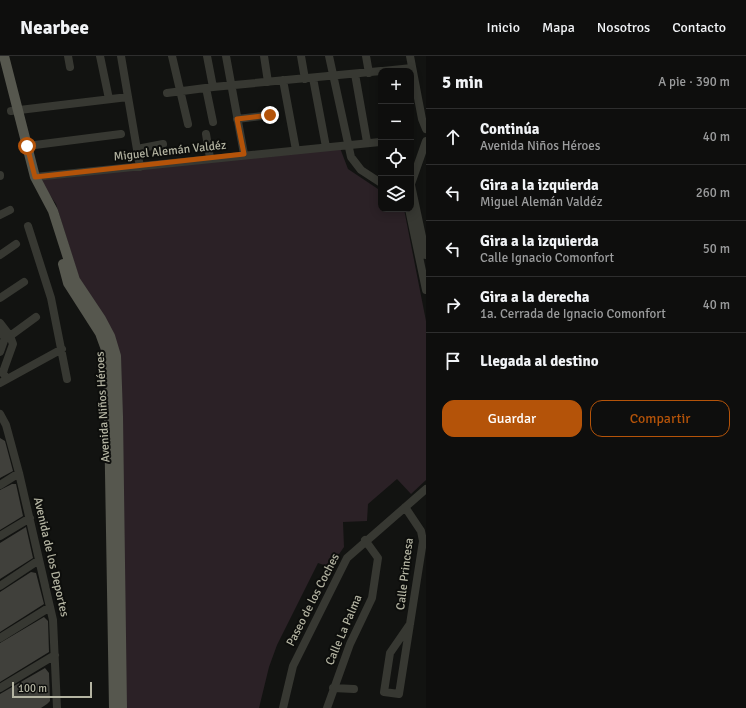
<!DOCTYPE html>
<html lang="es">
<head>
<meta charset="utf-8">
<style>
	:root { --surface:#0e0e0d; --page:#171716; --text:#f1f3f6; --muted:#9b9c9d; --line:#2e2e2e; --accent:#b45309 }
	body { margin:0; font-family:Signika,sans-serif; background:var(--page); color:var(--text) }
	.controls { position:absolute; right:12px; top:12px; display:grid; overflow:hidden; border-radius:8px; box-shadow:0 2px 10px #0003 }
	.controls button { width:36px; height:36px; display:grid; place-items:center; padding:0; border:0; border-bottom:1px solid var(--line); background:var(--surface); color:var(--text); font:20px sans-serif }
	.scale { position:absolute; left:12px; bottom:10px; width:80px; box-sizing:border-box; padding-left:4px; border:2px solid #b4b4a2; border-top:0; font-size:11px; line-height:14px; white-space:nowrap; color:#b4b4a2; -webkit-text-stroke:3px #0d0e0c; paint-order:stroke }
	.stop { position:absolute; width:12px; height:12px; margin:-9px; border:3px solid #b45309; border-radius:50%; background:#fff }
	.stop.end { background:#b45309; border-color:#fff; box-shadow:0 1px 4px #0008 }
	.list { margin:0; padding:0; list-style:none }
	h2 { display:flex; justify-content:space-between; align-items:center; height:52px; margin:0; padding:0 16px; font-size:17px }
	h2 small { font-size:13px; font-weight:400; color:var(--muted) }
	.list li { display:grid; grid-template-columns:26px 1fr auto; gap:12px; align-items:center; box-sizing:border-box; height:56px; padding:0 16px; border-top:1px solid var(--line) }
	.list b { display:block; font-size:15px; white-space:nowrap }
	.list p { margin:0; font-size:13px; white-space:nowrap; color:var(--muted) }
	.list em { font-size:13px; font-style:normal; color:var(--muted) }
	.actions { display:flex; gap:8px; padding:12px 16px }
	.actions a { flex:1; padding:9px 0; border:1px solid var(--accent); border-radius:12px; text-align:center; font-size:14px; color:var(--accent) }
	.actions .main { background:var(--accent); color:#fff }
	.icon { flex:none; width:22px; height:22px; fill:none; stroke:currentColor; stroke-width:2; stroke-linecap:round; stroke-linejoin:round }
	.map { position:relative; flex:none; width:426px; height:652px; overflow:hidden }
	header { display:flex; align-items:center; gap:24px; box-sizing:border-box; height:56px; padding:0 20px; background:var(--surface); border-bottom:1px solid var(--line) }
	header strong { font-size:19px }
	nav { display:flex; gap:22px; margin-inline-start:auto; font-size:14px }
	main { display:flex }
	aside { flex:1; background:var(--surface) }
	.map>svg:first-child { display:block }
</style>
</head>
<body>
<header>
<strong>Nearbee</strong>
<nav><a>Inicio</a><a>Mapa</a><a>Nosotros</a><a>Contacto</a></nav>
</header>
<main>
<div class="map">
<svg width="426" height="652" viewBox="0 0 426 652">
	<rect width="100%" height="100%" fill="#121311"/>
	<!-- green -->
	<path fill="#2b2126" d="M340,92L348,113L381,135V153H404L426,265V424L411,438L397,423L368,448L367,465L343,466L344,491L330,511L318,507L277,589L269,611L259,652H125L121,306L79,222L56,148L41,126V124Z"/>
	<!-- building -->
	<path fill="#40403b" d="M0,382L5,385L13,415L0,422Z
		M12,428H16L23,460L0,474V434Z
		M26,471L33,502L0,523V487Z
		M31,516L36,517L44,548L0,576V536Z
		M44,561L48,565L49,596L0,626V587Z
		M45,612L49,617L50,645L47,648L41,652H0V638Z"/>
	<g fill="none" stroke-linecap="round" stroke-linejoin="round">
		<!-- minor -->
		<path stroke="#373832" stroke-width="8" d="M68,0L70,11
			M100,0L109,43
			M121,0L140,111
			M172,0L188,68
			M207,0L213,31
			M226,0L244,98
			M264,0L268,26
			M301,0L305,23
			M329,0L351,101L361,114L381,127
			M366,0L369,17
			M410,0L422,63L426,73
			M383,15L412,12
			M355,18L367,86
			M313,22L326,91
			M283,24L296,94
			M206,32L213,66
			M167,37L213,31L381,15
			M11,55L128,41
			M237,63L270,59
			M206,78L210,102
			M27,90L121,78
			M137,93L163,88
			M0,120V119
			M35,121L380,86
			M411,128L426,85
			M411,129L426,199
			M409,153L426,234
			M0,159L10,154
			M28,170L51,242L67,323
			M0,199L16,188
			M0,242L24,226
			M0,267L10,280L13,288L4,313L3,317L7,323
			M0,275L5,282L0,296
			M10,280L36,261
			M0,327L62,293
			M0,358L6,369L19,417L53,564L57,652
			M0,429L19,417
			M405,451L421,475L423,485L399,638L384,636L390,597L410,568
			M0,480L30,462
			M0,530L39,504
			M0,582L50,551
			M0,632L55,599
			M333,632L354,633
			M283,652L293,610L347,502L426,433
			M327,652L350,588L372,542L378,502L365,484"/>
		<!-- major -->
		<path stroke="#56574e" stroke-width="10" d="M4,0L35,121L53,155L75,224L101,263L110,280L116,300L118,361L122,652
			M63,208L68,227L100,277L108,299L114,652"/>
	</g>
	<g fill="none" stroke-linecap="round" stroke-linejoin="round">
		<!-- route -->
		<path stroke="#b45309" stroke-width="5" d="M27,90L35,121L244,98L237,63L270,59"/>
	</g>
	<g text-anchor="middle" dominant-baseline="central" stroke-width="4" stroke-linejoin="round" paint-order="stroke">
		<!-- street labels -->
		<g font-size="12" fill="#b4b4a2" stroke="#0d0e0c">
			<text transform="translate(170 95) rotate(-6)">Miguel Alemán Valdéz</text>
			<text transform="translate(103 351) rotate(-93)">Avenida Niños Héroes</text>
			<text transform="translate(51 501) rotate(77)">Avenida de los Deportes</text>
			<text transform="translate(405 518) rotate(-83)">Calle Princesa</text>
			<text transform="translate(313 544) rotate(-63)">Paseo de los Coches</text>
			<text transform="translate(344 574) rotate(-67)">Calle La Palma</text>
		</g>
	</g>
</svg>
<div class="controls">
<button>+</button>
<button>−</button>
<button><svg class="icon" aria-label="locate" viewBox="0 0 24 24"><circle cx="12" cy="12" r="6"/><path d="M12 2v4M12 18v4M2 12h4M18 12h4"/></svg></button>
<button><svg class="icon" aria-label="layers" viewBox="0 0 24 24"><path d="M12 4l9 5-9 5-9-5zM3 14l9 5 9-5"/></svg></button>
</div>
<div class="scale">100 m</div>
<div class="stop" style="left:27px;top:90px"></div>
<div class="stop end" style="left:270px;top:59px"></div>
</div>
<aside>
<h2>5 min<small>A pie · 390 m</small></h2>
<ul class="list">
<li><svg class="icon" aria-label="ahead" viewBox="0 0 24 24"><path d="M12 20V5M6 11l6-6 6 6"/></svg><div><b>Continúa</b><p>Avenida Niños Héroes</p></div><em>40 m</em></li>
<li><svg class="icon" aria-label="left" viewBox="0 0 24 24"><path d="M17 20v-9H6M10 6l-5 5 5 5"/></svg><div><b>Gira a la izquierda</b><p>Miguel Alemán Valdéz</p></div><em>260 m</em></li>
<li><svg class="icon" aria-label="left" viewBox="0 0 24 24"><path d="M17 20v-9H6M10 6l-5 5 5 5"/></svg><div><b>Gira a la izquierda</b><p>Calle Ignacio Comonfort</p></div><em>50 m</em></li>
<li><svg class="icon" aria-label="right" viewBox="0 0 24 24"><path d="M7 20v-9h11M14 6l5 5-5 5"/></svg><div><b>Gira a la derecha</b><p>1a. Cerrada de Ignacio Comonfort</p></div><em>40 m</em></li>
<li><svg class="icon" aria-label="arrive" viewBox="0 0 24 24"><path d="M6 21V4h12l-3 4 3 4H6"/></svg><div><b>Llegada al destino</b></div></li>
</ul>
<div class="actions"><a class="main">Guardar</a><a>Compartir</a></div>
</aside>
</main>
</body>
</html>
